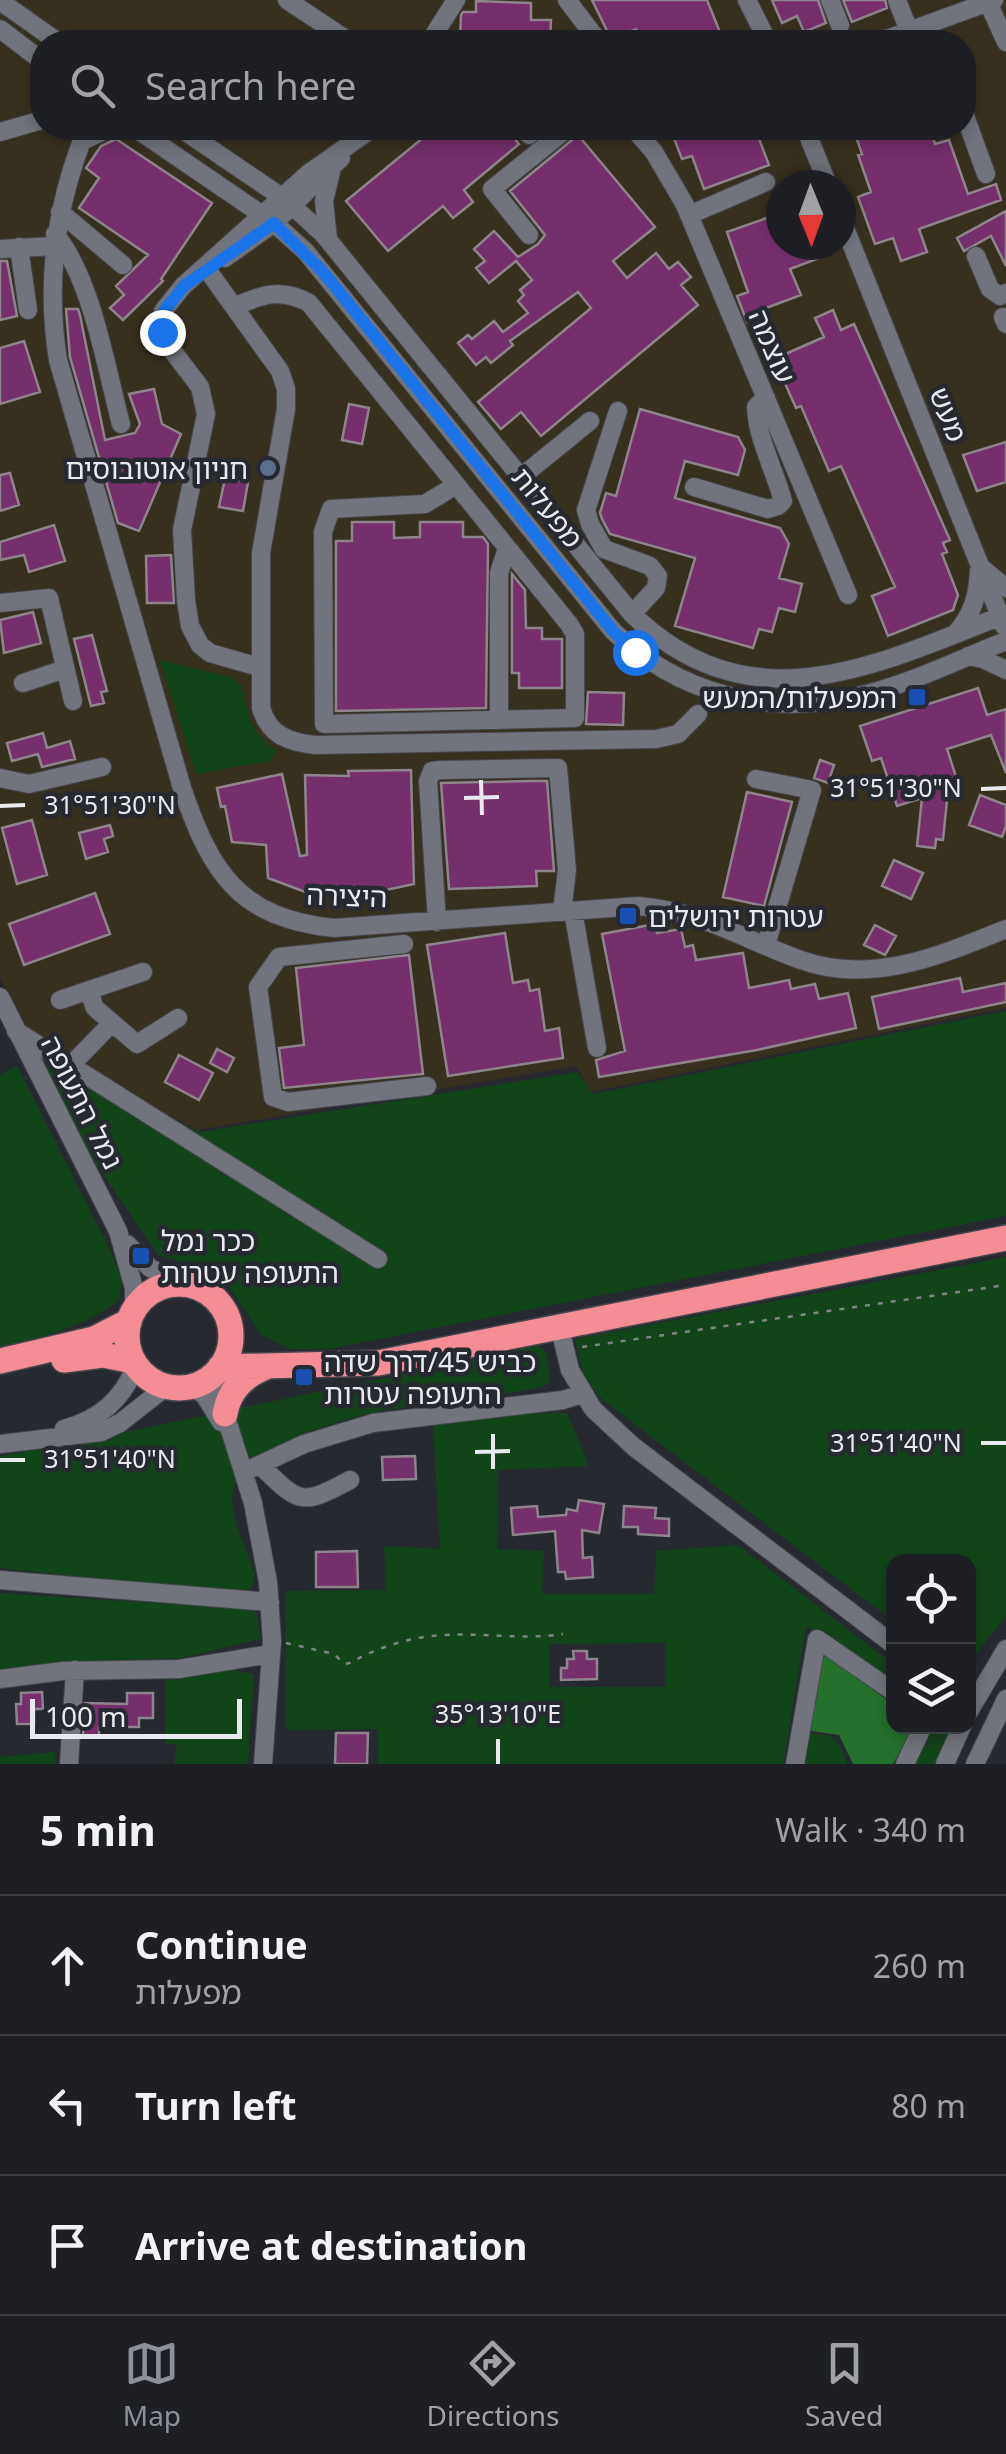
<!DOCTYPE html>
<html lang="en">
<head>
<meta charset="utf-8">
<style>
	:root { --surface:#1d1f24; --page:#2a2c31; --text:#f1f3f6; --muted:#a0a2a6; --line:#3b3d41; --accent:#8c9099 }
	body { margin:0; font-family:"Noto Sans","Noto Sans Hebrew",sans-serif; background:var(--page); color:var(--text) }
	.controls { position:absolute; right:30px; bottom:30px; display:grid; overflow:hidden; border-radius:20px; box-shadow:0 5px 15px #0003 }
	.controls button { width:90px; height:90px; display:grid; place-items:center; padding:0; border:0; border-bottom:2px solid var(--line); background:var(--surface); color:var(--text); font:50px sans-serif }
	.compass { position:absolute; left:766px; top:170px; width:90px; height:90px; border-radius:50%; background:var(--surface); box-shadow:0 5px 15px #0003; rotate:179deg }
	.scale { position:absolute; left:30px; bottom:25px; width:212px; box-sizing:border-box; padding-left:10px; border:5px solid #e8eaef; border-top:0; font-size:28px; line-height:35px; white-space:nowrap; color:#e8eaef; -webkit-text-stroke:8px #272930; paint-order:stroke }
	.stop { position:absolute; width:30px; height:30px; margin:-22px; border:8px solid #1a73e8; border-radius:50%; background:#fff }
	.stop.end { background:#1a73e8; border-color:#fff; box-shadow:0 2px 10px #0008 }
	.list { margin:0; padding:0; list-style:none }
	h2 { display:flex; justify-content:space-between; align-items:center; height:130px; margin:0; padding:0 40px; font-size:42px }
	h2 small { font-size:32px; font-weight:400; color:var(--muted) }
	.list li { display:grid; grid-template-columns:65px 1fr auto; gap:30px; align-items:center; box-sizing:border-box; height:140px; padding:0 40px; border-top:2px solid var(--line) }
	.list b { display:block; font-size:38px; white-space:nowrap }
	.list p { margin:0; font-size:32px; white-space:nowrap; color:var(--muted) }
	.list em { font-size:32px; font-style:normal; color:var(--muted) }
	.icon { flex:none; width:55px; height:55px; fill:none; stroke:currentColor; stroke-width:2; stroke-linecap:round; stroke-linejoin:round }
	.map { position:relative; flex:none; width:1006px; height:1764px; overflow:hidden }
	.search { position:absolute; background:var(--surface); box-shadow:0 5px 15px #0003; left:30px; right:30px; top:30px; height:110px; display:flex; align-items:center; gap:25px; box-sizing:border-box; padding:0 35px; border-radius:40px; color:var(--muted); font-size:38px }
	.sheet { height:550px; background:var(--surface) }
	nav { display:flex; justify-content:space-around; align-items:center; box-sizing:border-box; height:140px; border-top:2px solid var(--line); background:var(--surface); font-size:28px; color:var(--muted) }
	nav a { display:grid; justify-items:center; gap:5px }
	nav .on { color:var(--accent) }
	.map>svg:first-child { display:block }
</style>
</head>
<body>
<div class="map">
<svg width="1006" height="1764" viewBox="0 0 1006 1764">
	<rect width="100%" height="100%" fill="#272930"/>
	<!-- industrial -->
	<path fill="#38301f" fill-rule="evenodd" d="M0,0H1006V1008L590,1092L577,1066L197,1130L26,1037L0,977ZM42,42H964V128H42ZM781,185H841V245H781Z"/>
	<!-- green -->
	<path fill="#124419" fill-rule="evenodd" d="M160,660L230,677L241,685C249,714 248,734 277,750L271,761L196,774Z
		M1006,1011V1216L328,1349H291L261,1335L229,1287L209,1271L158,1255L76,1135L29,1045L199,1132L577,1072L593,1094Z
		M17,1066L110,1250L121,1276L120,1299C87,1327 43,1337 0,1346V1075Z
		M1006,1257V1616L977,1653L970,1680L968,1562H894L893,1621L603,1400C584,1382 580,1364 575,1339Z
		M537,1346L546,1351L550,1381L543,1387C449,1406 348,1401 266,1455C253,1463 237,1472 234,1487C226,1517 248,1547 255,1576L252,1587L240,1594L0,1568V1456L93,1439Z
		M567,1413L589,1466L498,1470L497,1549L544,1551L542,1594H654L656,1551L738,1545L893,1664V1686L806,1626L783,1764H378V1729L286,1730L285,1591L386,1590L384,1546L440,1549L433,1426L499,1414ZM665,1643L666,1687H549V1644Z
		M0,1593L246,1609L256,1612L260,1639L181,1658L63,1662L0,1670Z
		M229,1669L254,1674L248,1764H174L177,1745L165,1744V1680Z
		M935,1727H951L935,1764H914Z
		M806,1733L831,1736L841,1748L847,1764H800Z
		M55,1752V1764H0V1757Z"/>
	<!-- forest -->
	<path fill="#24712e" d="M823,1654L893,1704L894,1726L913,1727L893,1764H853L839,1735L812,1731L808,1724Z"/>
	<!-- building -->
	<path fill="#752f6b" stroke="#8d858b" stroke-width="2.5" d="M592,0H707L724,42H642L636,29L611,39Z
		M772,0H818L826,23L804,32L797,16L782,23Z
		M843,0H885L887,8L852,22Z
		M476,1L531,3V20H551L550,42H460L461,15L463,12H476Z
		M435,128H505L519,144L464,190L473,202L453,218L443,206L388,251L346,201Z
		M670,128H755L769,165L704,189L692,156L682,159Z
		M853,128H930L935,144L949,140L968,194L996,184L1001,200L919,229L927,252L901,261L893,238L875,244L858,197L871,192L858,155L862,154Z
		M578,135L655,227L613,261L627,278L656,253L669,269L678,262L691,277L681,285L698,305L541,436L521,412L501,429L478,402L591,308L578,292L510,341L513,345L491,363L486,357L476,365L458,343L468,335L472,339L494,321L503,332L528,313L518,301L524,295L520,290L532,280L516,261L489,283L476,268L485,261L474,249L494,231L518,257L538,244L545,235L510,191Z
		M116,139L212,203L161,279L163,281L123,320L110,308L124,295L116,286L148,255L79,208L99,178L86,168L101,146Z
		M1006,211V266L991,236L964,251L957,238Z
		M781,213V245H818L822,257L790,269L801,295L766,308L768,313L747,322L737,296L748,292L727,232Z
		M0,261H7L17,316L0,320Z
		M66,309H78L80,315L105,440L135,433L140,424L129,394L154,389L162,424L181,434L139,531L118,523L70,357Z
		M833,310L841,330L854,324L950,540L943,543L947,552L942,554L958,595L953,610L888,636L872,596L895,587L841,466L829,471L801,406L796,408L774,359L824,337L815,318Z
		M24,341L40,392L0,404V348Z
		M349,404L369,408L362,444L342,440Z
		M640,409L738,437L745,450L738,475L685,461L675,498L780,528L789,544L779,578L802,584L795,612L779,608L772,632L759,629L753,648L675,626L695,558L610,534L602,519L600,513L606,493L616,496Z
		M1006,442V482L977,491L963,455Z
		M10,473L19,505L0,511V475Z
		M225,478L248,482L243,511L219,507Z
		M352,522H394V538L420,537V522H463V537H483L488,544L486,708L336,711V541H352Z
		M54,525L65,561L29,572L24,555L0,560V542Z
		M171,555L174,603H147L146,556Z
		M512,574L525,590L526,628H542V639H562V688H519V673H512Z
		M33,612L41,643L4,653L0,620Z
		M92,635L107,691L101,692L104,703L91,706L74,639Z
		M978,688L987,715L1006,709V773L991,735L947,749L959,786L948,790L943,840L936,839L935,848L917,846L922,798L897,806L881,758L872,761L860,726Z
		M588,692L624,693L623,725L586,724Z
		M43,733L47,748L70,741L75,759L42,767L38,754L12,761L7,743Z
		M820,760L834,765L828,783L814,778Z
		M411,770L414,884L363,895L308,893L268,878L266,845L232,842L225,806L221,807L217,788L282,774L300,856L307,855L305,775L349,776L348,771Z
		M531,781H547L554,871H536L537,886L449,889L441,783Z
		M747,792L792,802L764,906L723,897Z
		M980,795L1006,805V826L1002,837L969,825Z
		M32,820L47,875L17,884L2,828Z
		M110,825L113,836L104,839L108,852L86,859L79,833Z
		M894,860L923,873L911,899L882,886Z
		M95,893L110,934L24,965L9,924Z
		M655,924L657,933L681,929L685,947L693,945L696,960L743,953L749,988L789,980L791,989L815,984L819,999L848,993L856,1028L757,1050L599,1077L596,1060L625,1051L602,934Z
		M875,925L896,936L885,955L864,945Z
		M505,933L513,983L528,980L530,991L539,989L545,1031L559,1028L563,1058L448,1076L427,945Z
		M409,955L423,1074L284,1088L279,1048L304,1045L296,968Z
		M960,978L963,992L1006,983V1002L879,1029L872,997Z
		M217,1049L234,1058L227,1072L210,1063Z
		M179,1055L213,1073L199,1100L165,1082Z
		M415,1456L416,1479L383,1480L382,1457Z
		M579,1500L604,1504L599,1533L582,1530L583,1558L592,1557L593,1577L566,1579L565,1572H558L555,1531L513,1535L511,1508L537,1506L538,1517L566,1515L567,1509L577,1511Z
		M624,1506L656,1508L655,1518L669,1519V1536L638,1534V1527H623Z
		M357,1551L358,1587H316V1552Z
		M573,1651H587V1659H597V1679L561,1680V1668H567V1659H574Z
		M42,1692L43,1709H34V1724H17L16,1704H21V1693Z
		M127,1693H153V1718H139V1727H99V1736H83L85,1703L127,1704Z
		M336,1733H368L367,1764H335Z"/>
	<g fill="none" stroke-linecap="round" stroke-linejoin="round">
		<defs>
			<path id="minor" d="M287,0L350,42
				M567,0L599,42
				M747,0L768,42
				M830,0L840,25
				M897,0L909,31
				M987,0L1006,42
				M0,1L58,42
				M0,29L42,61
				M435,33L456,0
				M879,42L994,0
				M964,113L986,174
				M87,128C56,203 45,279 58,360L182,788C211,873 239,918 334,928L638,906C700,911 741,938 798,959C870,986 939,956 1006,929
				M135,128L274,223L306,252L613,631C679,694 765,716 854,697C906,686 957,660 1006,641
				M180,128L286,200L324,235L632,614C751,729 876,665 1006,614
				M523,128L529,135L537,128
				M633,128L654,152L685,205L848,595
				M805,128L828,185
				M0,132L42,120
				M82,141L110,128
				M60,212L123,265
				M689,215L766,182
				M841,218L1004,626
				M55,234C92,279 106,368 121,424
				M529,235L492,189L568,128
				M328,239L324,201L331,172
				M19,247L28,310
				M0,249L54,246
				M976,256L990,289L1000,296L1006,293
				M225,258L274,223L341,158
				M206,268L280,371L286,389V409L261,553V708C269,735 288,742 315,745L656,739L678,734L698,714
				M236,306C263,294 282,288 309,303C396,410 482,517 569,624L575,634V718L324,724L323,532L331,509L425,504L456,485
				M1003,317L1006,324
				M618,411L586,510L590,524L604,549L650,566L658,576L656,588L632,614
				M521,477L590,421
				M694,487L768,509L778,506L783,501C775,471 757,438 756,407L766,398
				M983,569L1006,588
				M0,603L49,598L73,701
				M956,633C973,614 978,595 979,570
				M968,656L983,659L1006,670
				M259,667L210,653L200,645L190,626L186,600L182,530L206,414L200,387L165,341L161,322L163,311L183,286L309,173L373,128
				M23,683L65,669
				M499,720V573L507,548
				M0,778L29,784L102,767
				M756,779L812,790L766,945
				M573,911L597,1048
				M437,922L428,781L432,771L441,770L558,768L567,870L562,912
				M404,944L279,957L258,987L273,1097L288,1102L427,1086
				M89,992L95,1008L137,1044L178,1018
				M0,997L118,1231L134,1288V1308
				M60,1000L143,972
				M16,1031L378,1259
				M71,1065L111,1024
				M127,1244L150,1268L182,1284
				M559,1325L570,1370L593,1409L634,1447L894,1645
				M217,1371L225,1414L253,1503L268,1582L272,1641L263,1764
				M193,1386L205,1396L221,1422
				M64,1429C100,1419 122,1400 136,1366
				M0,1444L101,1432L120,1423L167,1386
				M260,1465C299,1503 300,1507 350,1480
				M244,1472L304,1444L373,1423L563,1400L582,1394
				M0,1580L270,1602
				M0,1679L63,1671L179,1669L271,1654
				M968,1713L1006,1649
				M69,1764L75,1670
				M795,1764L817,1639L894,1692
				M905,1764L923,1726
				M945,1764L962,1726
				M975,1764L1006,1699"/>
			<path id="highway" d="M127 1336a52 52 0 1 1 104 0a52 52 0 1 1-104 0Z
				M64,1360L103,1355L133,1361
				M0,1361L94,1339L129,1321
				M220,1367L378,1363L1006,1238
				M225,1414C229,1389 246,1374 269,1366"/>
		</defs>
		<!-- minor casing -->
		<use href="#minor" stroke="#44464c" stroke-width="20"/>
		<!-- highway casing -->
		<use href="#highway" stroke="#44464c" stroke-width="28"/>
		<!-- path -->
		<path stroke="#818389" stroke-width="2.5" stroke-dasharray="5 8" stroke-linecap="butt" d="M582,1347L1006,1285
			M286,1643L334,1654L344,1664C354,1663 356,1659 365,1655C383,1647 404,1640 424,1637C470,1630 517,1641 563,1634"/>
		<!-- minor -->
		<use href="#minor" stroke="#71747c" stroke-width="18"/>
		<!-- highway -->
		<use href="#highway" stroke="#f58d97" stroke-width="25"/>
	</g>
	<g fill="none" stroke-linecap="round" stroke-linejoin="round">
		<!-- route -->
		<path stroke="#1a73e8" stroke-width="12" d="M162,332L164,311L184,286L274,223L323,272L613,631L635,652"/>
	</g>
	<!-- ticks -->
	<path fill="none" stroke="#e8eaef" stroke-width="4" d="M481,780L482,815M981,789L1006,788M464,798L499,797M0,806L25,805M493,1434V1469M981,1443H1006M475,1452L510,1451M0,1460H25M498,1739V1764"/>
	<!-- markers -->
	<circle fill="#5c6f8a" stroke="#272930" stroke-width="4" cx="268" cy="468" r="10"/>
	<g fill="#1a4fb4" stroke="#272930" stroke-width="4">
		<rect x="907" y="687" width="20" height="20" rx="5"/>
		<rect x="618" y="906" width="20" height="20" rx="5"/>
		<rect x="131" y="1246" width="20" height="20" rx="5"/>
		<rect x="294" y="1367" width="20" height="20" rx="5"/>
	</g>
	<g text-anchor="middle" dominant-baseline="central" stroke-width="9" stroke-linejoin="round" paint-order="stroke">
		<!-- street labels -->
		<g font-size="28" fill="#e8eaef" stroke="#272930">
			<text transform="translate(773 346) rotate(67)">עוצמה</text>
			<text transform="translate(949 414) rotate(68)">מעש</text>
			<text transform="translate(548 507) rotate(51)">מפעלות</text>
			<text transform="translate(347 895) rotate(2)">היצירה</text>
			<text transform="translate(83 1102) rotate(63)">נמל התעופה</text>
		</g>
		<!-- poi labels -->
		<g font-size="28" fill="#e8eaef" stroke="#272930" text-anchor="start">
			<text x="248" y="468" text-anchor="end">חניון אוטובוסים</text>
			<text x="897" y="697" text-anchor="end">המפעלות/המעש</text>
			<text x="648" y="916">עטרות ירושלים</text>
			<text x="161" y="1240">ככר נמל<tspan x="161" dy="32">התעופה עטרות</tspan></text>
			<text x="324" y="1361">כביש 45/דרך שדה<tspan x="324" dy="32">התעופה עטרות</tspan></text>
		</g>
	</g>
	<g font-size="25" text-anchor="middle" fill="#e8eaef" stroke="#272930" stroke-width="9" stroke-linejoin="round" paint-order="stroke">
		<text x="896" y="797">31°51'30"N</text>
		<text x="110" y="814">31°51'30"N</text>
		<text x="896" y="1452">31°51'40"N</text>
		<text x="110" y="1468">31°51'40"N</text>
		<text x="498" y="1723">35°13'10"E</text>
	</g>
</svg>
<div class="controls">
<button><svg class="icon" aria-label="locate" viewBox="0 0 24 24"><circle cx="12" cy="12" r="6"/><path d="M12 2v4M12 18v4M2 12h4M18 12h4"/></svg></button>
<button><svg class="icon" aria-label="layers" viewBox="0 0 24 24"><path d="M12 4l9 5-9 5-9-5zM3 14l9 5 9-5"/></svg></button>
</div>
<svg class="compass" viewBox="-18 -18 36 36"><path d="M0-13l5 13h-10z" fill="#e53935"/><path d="M0 13l5-13h-10z" fill="#a0a2a6"/></svg>
<div class="scale">100 m</div>
<div class="stop" style="left:635px;top:652px"></div>
<div class="stop end" style="left:162px;top:332px"></div>
<div class="search"><svg class="icon" aria-label="search" viewBox="0 0 24 24"><circle cx="10" cy="10" r="6"/><path d="M15 15l6 6"/></svg>Search here</div>
</div>
<section class="sheet">
<h2>5 min<small>Walk · 340 m</small></h2>
<ul class="list">
<li><svg class="icon" aria-label="ahead" viewBox="0 0 24 24"><path d="M12 20V5M6 11l6-6 6 6"/></svg><div><b>Continue</b><p>מפעלות</p></div><em>260 m</em></li>
<li><svg class="icon" aria-label="left" viewBox="0 0 24 24"><path d="M17 20v-9H6M10 6l-5 5 5 5"/></svg><div><b>Turn left</b></div><em>80 m</em></li>
<li><svg class="icon" aria-label="arrive" viewBox="0 0 24 24"><path d="M6 21V4h12l-3 4 3 4H6"/></svg><div><b>Arrive at destination</b></div></li>
</ul>
</section>
<nav>
<a class="on"><svg class="icon" aria-label="map" viewBox="0 0 24 24"><path d="M3 6l6-2 6 2 6-2v14l-6 2-6-2-6 2zM9 4v14M15 6v14"/></svg>Map</a>
<a><svg class="icon" aria-label="directions" viewBox="0 0 24 24"><path d="M12 3l9 9-9 9-9-9zM9 14v-3h6M13 9l2 2-2 2"/></svg>Directions</a>
<a><svg class="icon" aria-label="saved" viewBox="0 0 24 24"><path d="M7 4h10v16l-5-4-5 4z"/></svg>Saved</a>
</nav>
</body>
</html>
